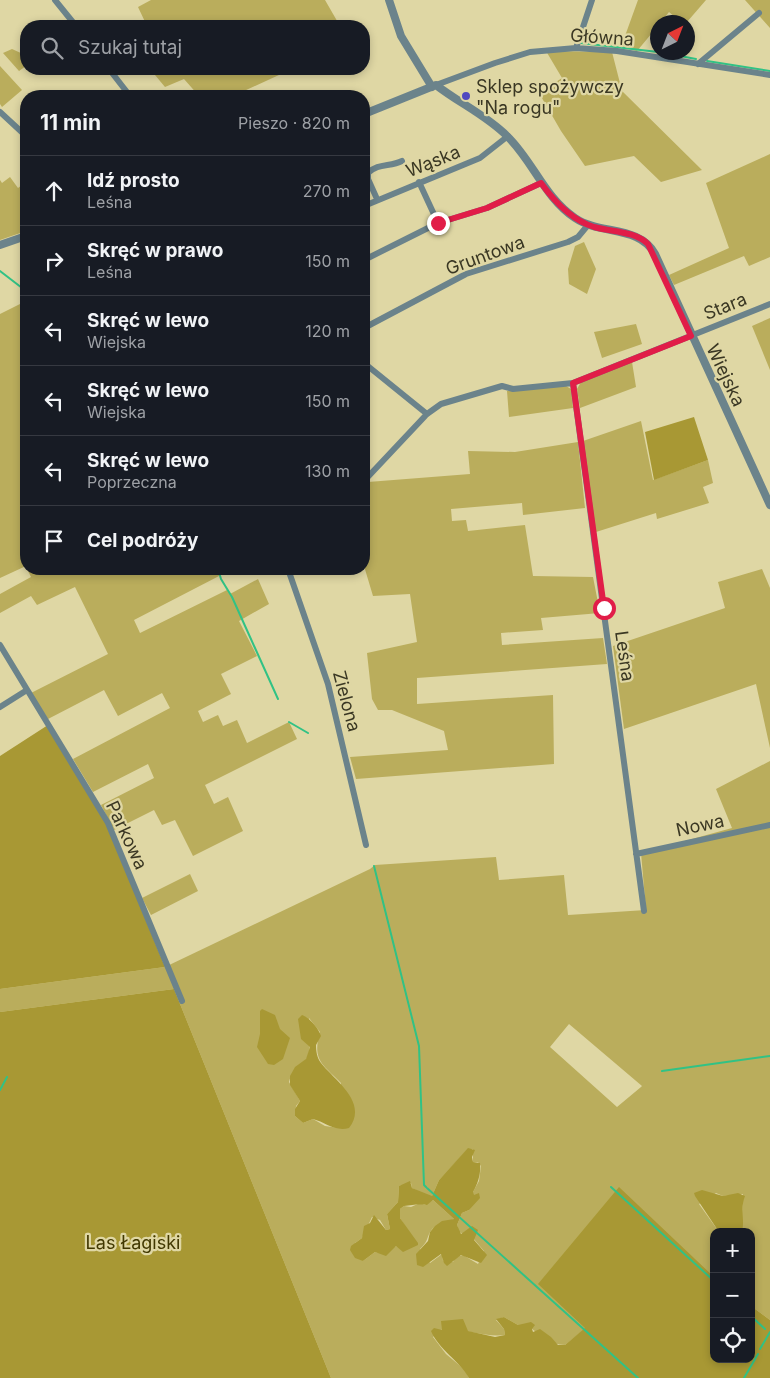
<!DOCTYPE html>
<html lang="pl">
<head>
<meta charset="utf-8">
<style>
	:root { --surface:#171b24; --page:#242831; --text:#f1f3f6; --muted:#9ea1a6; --line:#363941 }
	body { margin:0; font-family:Inter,sans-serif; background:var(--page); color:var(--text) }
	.controls { position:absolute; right:15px; bottom:15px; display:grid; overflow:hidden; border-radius:10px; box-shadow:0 2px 8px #0003 }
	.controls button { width:45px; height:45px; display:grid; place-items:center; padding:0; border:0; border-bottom:1px solid var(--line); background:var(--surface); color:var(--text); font:25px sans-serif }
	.compass { position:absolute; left:650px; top:15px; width:45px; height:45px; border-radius:50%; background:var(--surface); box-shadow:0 2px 8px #0003; rotate:42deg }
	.stop { position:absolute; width:15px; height:15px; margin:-11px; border:4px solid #e11d48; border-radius:50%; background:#fff }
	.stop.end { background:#e11d48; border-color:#fff; box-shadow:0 1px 5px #0008 }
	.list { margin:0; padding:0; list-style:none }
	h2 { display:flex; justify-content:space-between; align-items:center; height:65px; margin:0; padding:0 20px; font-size:21px }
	h2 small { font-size:16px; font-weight:400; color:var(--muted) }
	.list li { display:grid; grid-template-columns:32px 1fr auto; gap:15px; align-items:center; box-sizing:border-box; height:70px; padding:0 20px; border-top:1px solid var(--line) }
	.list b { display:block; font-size:19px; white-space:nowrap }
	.list p { margin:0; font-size:16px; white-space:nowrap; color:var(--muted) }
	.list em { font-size:16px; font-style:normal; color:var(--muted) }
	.icon { flex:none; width:28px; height:28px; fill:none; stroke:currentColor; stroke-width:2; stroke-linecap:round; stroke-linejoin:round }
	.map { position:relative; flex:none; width:770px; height:1378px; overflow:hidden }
	.search { position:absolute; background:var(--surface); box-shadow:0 2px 8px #0003; left:20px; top:20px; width:350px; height:55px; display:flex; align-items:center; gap:12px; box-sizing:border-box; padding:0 18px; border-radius:20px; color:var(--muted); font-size:19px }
	.panel { position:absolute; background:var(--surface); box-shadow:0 2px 8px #0003; left:20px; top:90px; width:350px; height:485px; border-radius:20px }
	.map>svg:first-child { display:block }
</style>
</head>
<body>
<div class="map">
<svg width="770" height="1378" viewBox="0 0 770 1378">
	<rect width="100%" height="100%" fill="#dfd7a4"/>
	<!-- green -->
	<path fill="#baad5c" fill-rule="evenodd" d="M151,0H325L340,26H147L138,7Z
		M638,0H706L687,22H681L669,12L661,22H658L657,27L637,51L621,47Z
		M745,0H770V28Z
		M12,49L23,54L26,52V66L19,71L3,53Z
		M546,51L612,52L622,91L702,170L661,182L634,156L585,166L561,131L539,93L562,78Z
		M0,66L22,90L2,107L0,104Z
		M150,69H292L233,96H199L184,79L165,87Z
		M770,154V257L749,266L744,256L674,285L669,275L729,248L706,183Z
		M10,177L18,188L26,182V231L0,240V180L2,183Z
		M584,242L596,269L587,294L569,284L568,269L575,246Z
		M26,301V566L0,578V314Z
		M770,318V370L752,326Z
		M636,324L642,344L602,358L594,332Z
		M632,362L636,387L580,408L577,389L581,382Z
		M566,386L571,389L573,408L509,417L507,391Z
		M641,421L653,480L708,460L713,483L703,487L709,503L657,519L656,513L596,532L583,441Z
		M578,442L585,508L523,515L522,503L451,509L452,521L466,520L468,531L525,525L533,576L593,577L600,613L541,618L543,630L501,633L502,645L603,638L607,664L417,678V704L553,695L554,764L356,779L350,757L448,750L444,731L392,710H378L372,699L367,653L417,642L410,594L373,596L364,566V484L368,482L470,474L468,451L515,452Z
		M27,569H218L221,575L134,620L140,633L227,590L230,594L258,579L269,604L239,621L257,656L221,674L231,694L198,711L203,722L218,715L223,726L237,720L247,743L289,722L297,739L205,785L214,804L228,797L243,831L193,856L175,820L162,825L154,810L114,830L101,805L154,778L148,764L93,792L73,759L170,708L162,693L118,716L104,690L48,719L31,693L108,654L75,587L37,605L31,596L0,613V594L31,577Z
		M762,569L770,588V748L756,684L624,729L613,646L725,608L718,582Z
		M770,761V1320L751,1306V1232H742L743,1194L723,1196L716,1193L699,1204L719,1232H714V1277L704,1270L586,1328L565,1345C550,1345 538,1333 527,1325H518L504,1317L496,1320L504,1329L505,1335C483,1338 461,1326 440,1330L433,1337L446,1354L465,1370L469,1378H331L174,989L0,1012V989L165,967L370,869L375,865L496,857L499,880L564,875L568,915L646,910L641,853L732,828L716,789ZM309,1018L320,1032C312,1060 322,1064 341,1083L339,1128L325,1126L313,1119L303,1123L295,1116L296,1106L300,1101L289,1082C294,1066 296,1071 305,1061C313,1051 309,1031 309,1018ZM569,1024L642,1086L641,1087L617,1107L550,1047ZM468,1149H473V1162H478L481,1166L479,1181L473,1192L469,1210L462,1213L457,1225L459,1232L464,1234L467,1231L484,1251L478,1264L463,1255L456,1257L453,1262L443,1261L442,1254L430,1263L420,1249C428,1241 426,1240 430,1232C435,1223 447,1223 454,1219L433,1200L425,1205L420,1203L411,1207L404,1206L400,1209V1218L405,1226L399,1247L396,1246C381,1255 393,1255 375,1252L363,1261L355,1243L362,1238L372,1217L380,1220L386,1230L390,1229L387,1214L398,1202L399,1186L411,1183L412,1188L427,1196H432L439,1180Z
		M190,874L198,891L151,915L142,898Z"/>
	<!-- forest -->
	<path fill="#a89834" d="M694,417L708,460L654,480L645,432Z
		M48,725L106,823L165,967L0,989V756Z
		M174,989L331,1378H0V1012Z
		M262,1009L275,1015L280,1029L290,1038L283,1059L274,1065L268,1064L257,1047L260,1034V1011Z
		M302,1015C309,1017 319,1029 321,1036L316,1045C316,1051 317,1058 321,1063C334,1080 369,1102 349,1128C335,1132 325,1122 313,1119L303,1123L295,1116V1109L300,1101L290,1085V1076L295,1067L306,1059L310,1047L301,1039L298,1019Z
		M468,1148L475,1150L472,1157L473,1162L480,1163C481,1174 478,1183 473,1192L474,1195L479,1193L480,1198L469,1210L462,1213L457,1225L461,1234L472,1226L478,1230L474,1240L487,1255L481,1263L461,1255L447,1266L444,1263L441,1254L423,1267L417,1265L416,1254L428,1241L430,1232L435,1226L442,1221L454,1219L433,1200L427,1205C419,1204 412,1205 404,1206L400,1209V1218L418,1243V1245L403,1252L396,1246L386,1256L375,1252L363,1261L355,1258L350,1250L351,1246L362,1238L364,1226L370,1223L374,1215L386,1230L390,1229L387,1214L398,1202L399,1186L410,1181L412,1188L432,1196L439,1180Z
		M619,1187L714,1277V1359H751V1306L770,1320V1378H469C459,1360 439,1350 431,1331L434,1328L442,1330L441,1321L463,1319L468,1331L495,1337L505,1335L504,1329L496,1319L504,1317L518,1325L531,1322L535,1325L532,1329L533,1332L540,1329L551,1337L558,1345H565L585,1328L538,1284Z
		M702,1190L723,1196L738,1193L745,1196C740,1208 745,1219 742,1232H719L695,1196L694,1193Z"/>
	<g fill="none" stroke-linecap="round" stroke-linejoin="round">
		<!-- stream -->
		<path stroke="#31c285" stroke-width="2" d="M581,43L658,52
			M659,52L696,59
			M707,61L770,71
			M0,271L26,291
			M218,569L221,579L232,597L278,699
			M289,722L308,733
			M374,866L419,1046L424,1185L426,1187
			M662,1071L770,1056
			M0,1090L7,1077
			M611,1187L714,1281
			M427,1188L638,1378
			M751,1316L765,1329
			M760,1349L770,1332
			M744,1378L758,1354"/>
		<!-- minor -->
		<path stroke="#6b838b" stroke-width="6" d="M55,0L76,26
			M576,48L592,0
			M698,64L759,13
			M109,69L130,96
			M436,85L495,63L530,52L576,48L617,51L770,75
			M0,112L26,136
			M419,182L438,223
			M377,199L368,179V173C378,163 390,167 402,161
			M364,206L480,158L508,136
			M364,260L438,223L487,208L541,183
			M364,328L466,274L568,242L578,237L588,225
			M364,363L427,414
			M573,383L644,911
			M364,481L427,414L441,404L502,386L513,389L573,383L770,304
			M288,569L328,684L366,845
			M0,645L108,823L182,1001
			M0,707L27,690
			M636,854L770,825"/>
		<!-- tertiary -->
		<path stroke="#6b838b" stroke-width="8" d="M389,0L401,36L432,87
			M364,114L436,85C459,103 486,115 507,136C533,161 544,197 575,218C600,235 639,225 655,254L770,505
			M0,245L26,236"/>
	</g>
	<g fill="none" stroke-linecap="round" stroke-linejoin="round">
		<!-- route -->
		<path stroke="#e11d48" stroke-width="6" d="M438,223L487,208L541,183C554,201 571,220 594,227C612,232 635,231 648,244L691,336L573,383L604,608"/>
	</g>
	<!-- markers -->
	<circle fill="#5149c0" stroke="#dfd7a4" stroke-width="2" cx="466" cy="96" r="5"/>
	<g text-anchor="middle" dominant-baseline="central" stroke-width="4.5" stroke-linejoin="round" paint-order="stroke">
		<!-- street labels -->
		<g font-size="18" fill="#3a3723" stroke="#dfd7a4">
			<text transform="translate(602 37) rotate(4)">Główna</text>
			<text transform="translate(433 161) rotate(-22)">Wąska</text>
			<text transform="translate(485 255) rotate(-20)">Gruntowa</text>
			<text transform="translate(725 306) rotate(-22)">Stara</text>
			<text transform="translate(726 375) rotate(65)">Wiejska</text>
			<text transform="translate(625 656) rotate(82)">Leśna</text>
			<text transform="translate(347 701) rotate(75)">Zielona</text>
			<text transform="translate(700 825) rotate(-12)">Nowa</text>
			<text transform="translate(127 835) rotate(65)">Parkowa</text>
		</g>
		<!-- poi labels -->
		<g font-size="18" fill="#3a3723" stroke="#dfd7a4" text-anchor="start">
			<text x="476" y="86">Sklep spożywczy<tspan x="476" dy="21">"Na rogu"</tspan></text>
		</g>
		<!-- park labels -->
		<g font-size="18" fill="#413800" stroke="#dfd7a4">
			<text x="133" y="1242">Las Łagiski</text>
		</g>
	</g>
</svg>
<div class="controls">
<button>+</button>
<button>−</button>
<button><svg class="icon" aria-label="locate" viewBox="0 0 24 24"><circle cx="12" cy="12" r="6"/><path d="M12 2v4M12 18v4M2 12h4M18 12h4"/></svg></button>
</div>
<svg class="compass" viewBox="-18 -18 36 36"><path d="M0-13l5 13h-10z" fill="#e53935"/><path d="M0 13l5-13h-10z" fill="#9ea1a6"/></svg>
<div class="stop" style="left:604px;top:608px"></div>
<div class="stop end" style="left:438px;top:223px"></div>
<div class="search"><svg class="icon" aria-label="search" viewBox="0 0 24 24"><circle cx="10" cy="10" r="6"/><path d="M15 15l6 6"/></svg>Szukaj tutaj</div>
<section class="panel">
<h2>11 min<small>Pieszo · 820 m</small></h2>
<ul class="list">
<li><svg class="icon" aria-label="ahead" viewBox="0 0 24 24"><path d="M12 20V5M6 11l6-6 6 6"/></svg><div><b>Idź prosto</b><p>Leśna</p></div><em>270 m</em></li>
<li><svg class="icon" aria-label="right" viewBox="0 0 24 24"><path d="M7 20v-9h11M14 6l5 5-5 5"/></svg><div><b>Skręć w prawo</b><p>Leśna</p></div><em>150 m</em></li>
<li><svg class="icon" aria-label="left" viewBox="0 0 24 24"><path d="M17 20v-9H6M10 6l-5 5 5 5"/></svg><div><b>Skręć w lewo</b><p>Wiejska</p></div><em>120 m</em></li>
<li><svg class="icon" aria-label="left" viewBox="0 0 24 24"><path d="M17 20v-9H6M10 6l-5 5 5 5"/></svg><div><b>Skręć w lewo</b><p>Wiejska</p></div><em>150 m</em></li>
<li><svg class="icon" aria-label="left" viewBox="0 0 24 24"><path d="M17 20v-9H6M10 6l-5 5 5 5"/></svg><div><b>Skręć w lewo</b><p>Poprzeczna</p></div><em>130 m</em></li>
<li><svg class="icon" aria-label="arrive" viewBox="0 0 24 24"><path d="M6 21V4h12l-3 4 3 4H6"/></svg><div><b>Cel podróży</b></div></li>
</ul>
</section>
</div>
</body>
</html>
